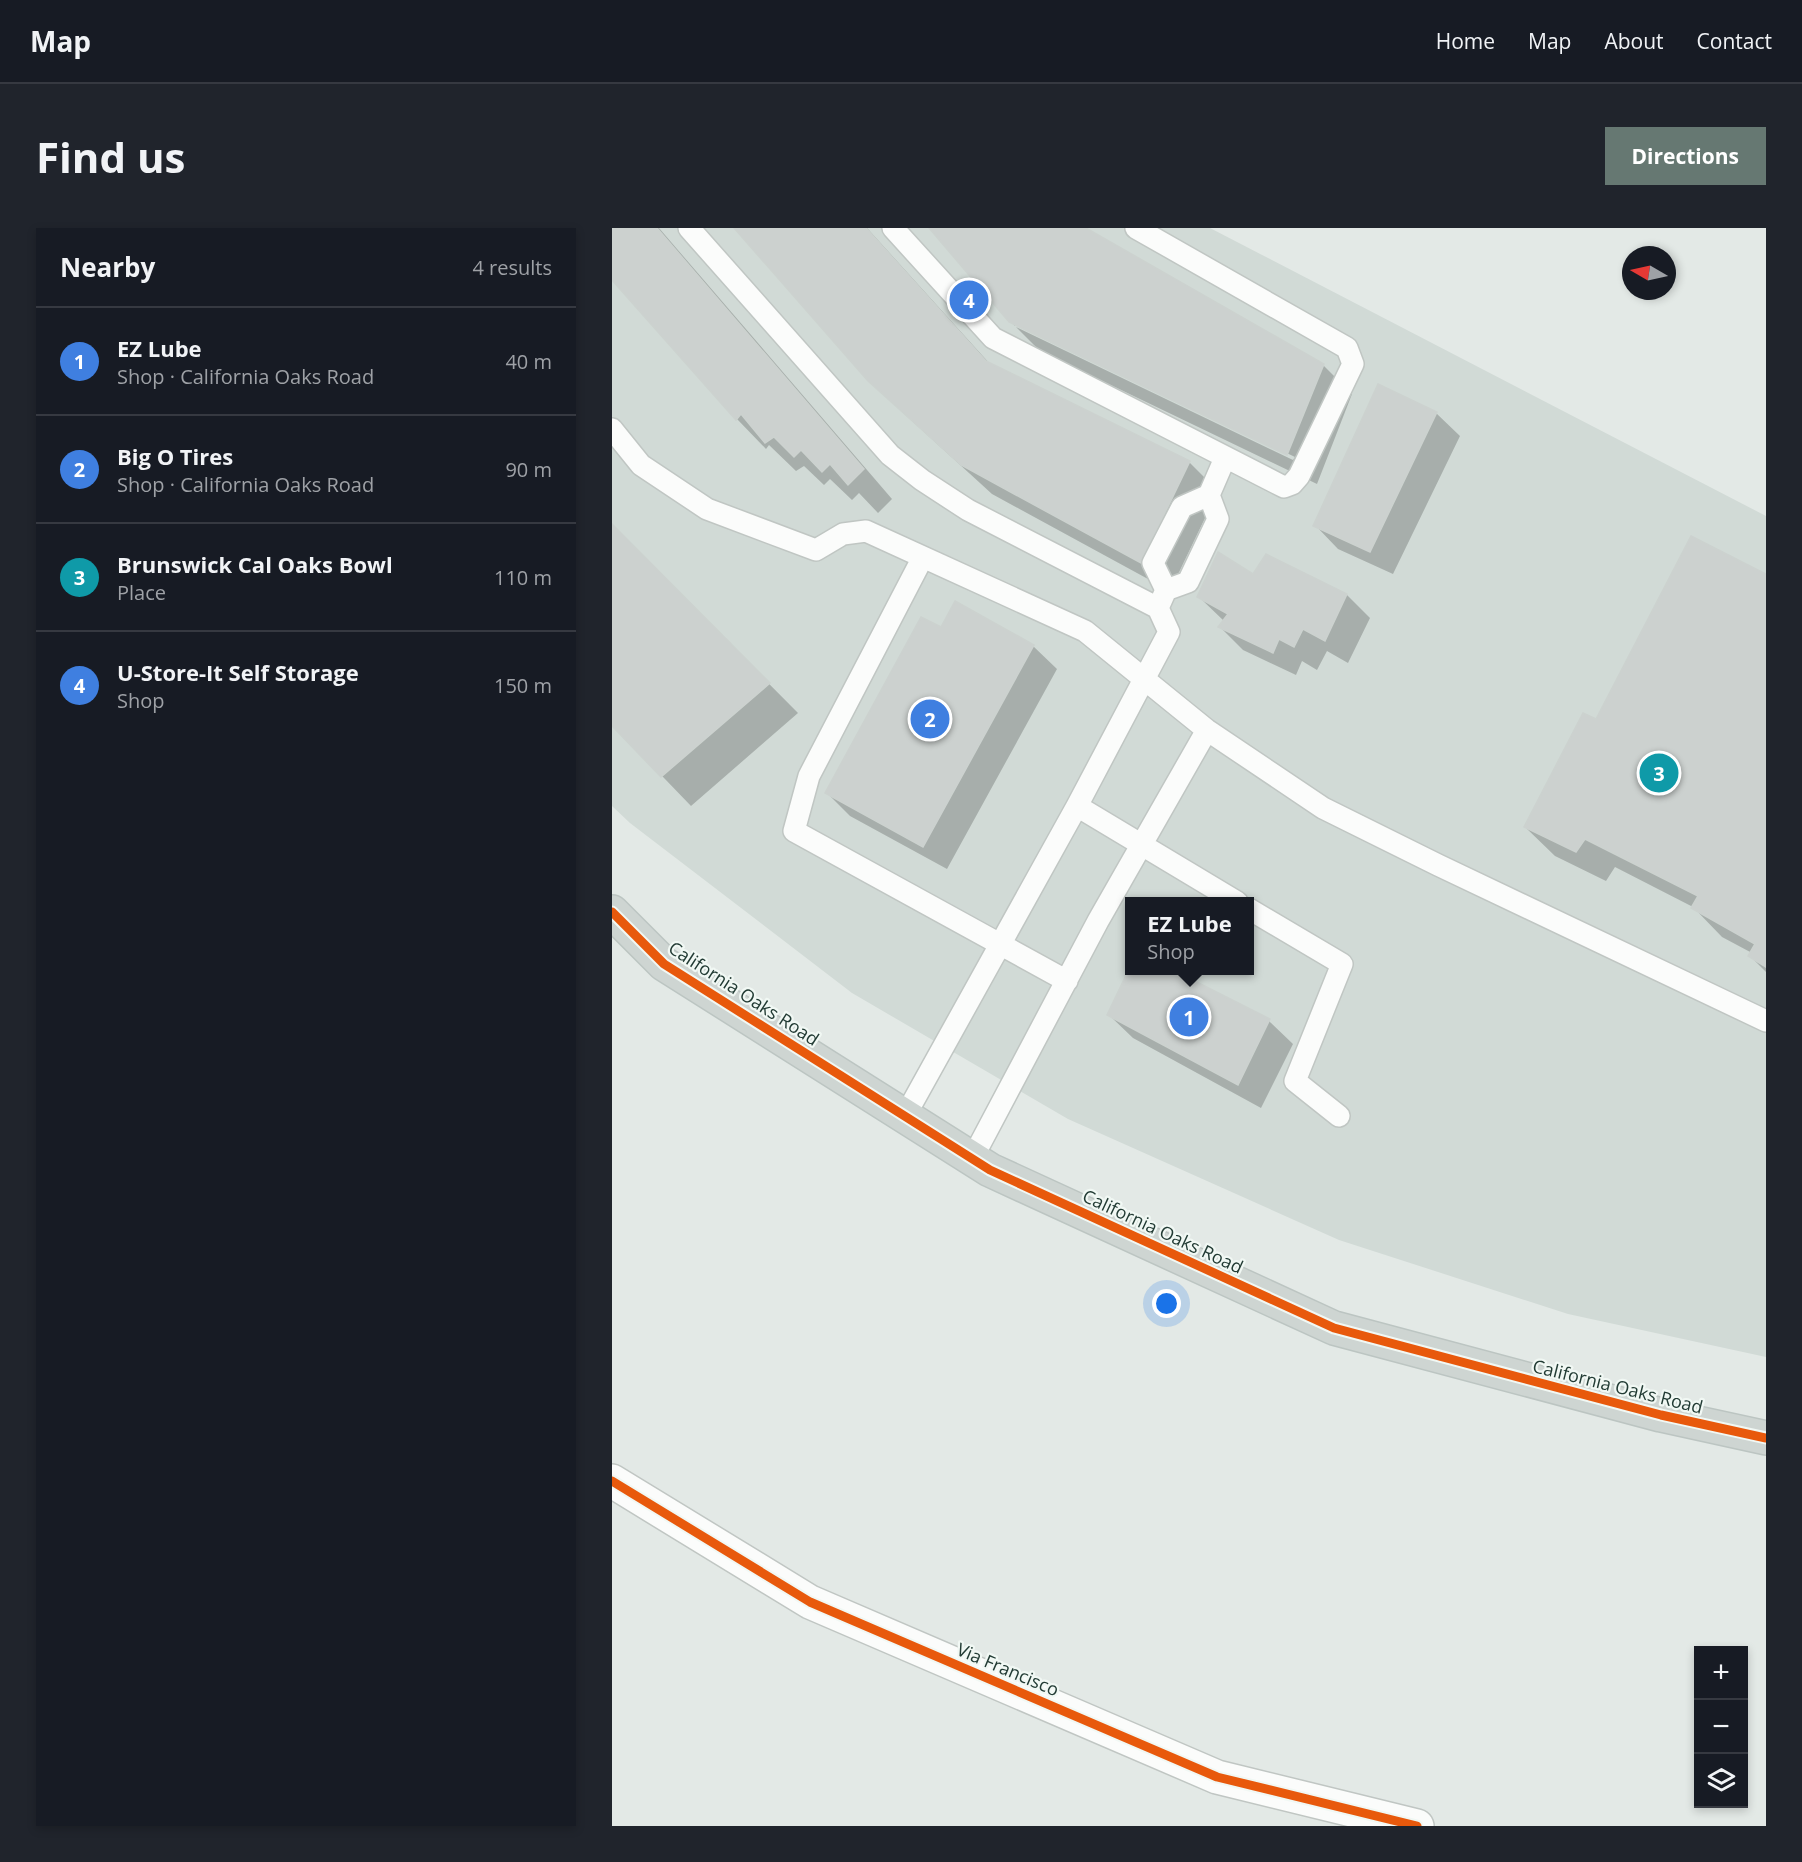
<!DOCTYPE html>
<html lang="en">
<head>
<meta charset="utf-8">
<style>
	:root { --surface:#171b24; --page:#20242c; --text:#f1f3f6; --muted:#9ea1a6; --line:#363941; --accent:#667872 }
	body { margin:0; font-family:"Open Sans",sans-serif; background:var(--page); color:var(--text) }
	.controls { position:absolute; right:18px; bottom:18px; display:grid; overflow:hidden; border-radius:0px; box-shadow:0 3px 9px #0003 }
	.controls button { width:54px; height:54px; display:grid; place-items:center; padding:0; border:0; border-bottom:2px solid var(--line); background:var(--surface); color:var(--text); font:30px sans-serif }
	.compass { position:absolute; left:1010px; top:18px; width:54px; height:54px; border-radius:50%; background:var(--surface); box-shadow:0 3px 9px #0003; rotate:279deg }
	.you { position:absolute; left:555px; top:1076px; width:21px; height:21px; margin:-15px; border:4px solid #fff; border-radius:50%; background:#1a73e8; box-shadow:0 0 0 9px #1a73e833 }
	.badge { display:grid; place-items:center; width:39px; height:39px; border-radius:50%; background:var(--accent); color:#fff; font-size:20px; font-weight:700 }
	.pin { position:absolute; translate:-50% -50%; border:3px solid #fff; box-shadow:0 2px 6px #0006 }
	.popup { position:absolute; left:513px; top:669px; width:129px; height:78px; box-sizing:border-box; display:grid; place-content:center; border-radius:0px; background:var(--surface); filter:drop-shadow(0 2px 4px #0005); font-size:20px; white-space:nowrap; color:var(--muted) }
	.popup b { font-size:22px; color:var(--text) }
	.popup::after { content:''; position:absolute; left:50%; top:100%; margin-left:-12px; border:12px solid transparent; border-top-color:var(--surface) }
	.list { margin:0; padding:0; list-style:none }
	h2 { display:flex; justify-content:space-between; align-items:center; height:78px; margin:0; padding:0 24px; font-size:26px }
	h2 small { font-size:20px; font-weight:400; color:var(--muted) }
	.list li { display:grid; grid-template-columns:39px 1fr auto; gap:18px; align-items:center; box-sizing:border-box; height:108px; padding:0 24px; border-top:2px solid var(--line) }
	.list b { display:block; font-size:22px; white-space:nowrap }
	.list p { margin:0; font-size:20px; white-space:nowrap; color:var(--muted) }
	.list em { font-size:20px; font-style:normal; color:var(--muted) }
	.icon { flex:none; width:33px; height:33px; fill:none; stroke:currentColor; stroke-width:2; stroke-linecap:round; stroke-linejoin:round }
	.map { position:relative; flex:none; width:1154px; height:1598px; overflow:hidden; border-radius:0px }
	header { display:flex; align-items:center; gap:36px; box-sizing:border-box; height:84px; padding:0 30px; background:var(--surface); border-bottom:2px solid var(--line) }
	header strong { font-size:28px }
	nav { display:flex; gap:33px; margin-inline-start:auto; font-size:21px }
	.intro { display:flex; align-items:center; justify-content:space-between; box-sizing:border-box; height:144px; padding:0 36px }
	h1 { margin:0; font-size:42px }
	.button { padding:15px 27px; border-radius:0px; background:var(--accent); color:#fff; font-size:21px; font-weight:700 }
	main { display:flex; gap:36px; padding:0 36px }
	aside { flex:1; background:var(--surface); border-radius:0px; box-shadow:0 3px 9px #0003 }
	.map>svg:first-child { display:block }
</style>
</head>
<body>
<header>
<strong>Map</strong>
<nav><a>Home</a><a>Map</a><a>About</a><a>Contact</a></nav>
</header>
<div class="intro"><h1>Find us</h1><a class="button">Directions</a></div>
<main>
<aside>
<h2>Nearby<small>4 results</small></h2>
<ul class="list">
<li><span class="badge" style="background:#3f7fe0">1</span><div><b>EZ Lube</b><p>Shop · California Oaks Road</p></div><em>40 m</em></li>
<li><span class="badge" style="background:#3f7fe0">2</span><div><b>Big O Tires</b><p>Shop · California Oaks Road</p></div><em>90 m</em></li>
<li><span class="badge" style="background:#0f9aa8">3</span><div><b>Brunswick Cal Oaks Bowl</b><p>Place</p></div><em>110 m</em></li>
<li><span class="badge" style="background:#3f7fe0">4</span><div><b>U-Store-It Self Storage</b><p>Shop</p></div><em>150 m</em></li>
</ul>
</aside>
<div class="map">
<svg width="1154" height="1598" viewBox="0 0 1154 1598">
	<rect width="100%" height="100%" fill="#e3e9e6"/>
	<!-- built -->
	<path fill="#d1dad6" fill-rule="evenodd" d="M0,0H598L1154,288V1129L956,1086L727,1012L456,891L240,765L18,595L0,578ZM517,674H637V742H517Z"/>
	<!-- shadow -->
	<path fill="#0003" d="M0,0H47L280,271L266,285L247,265L240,272L218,251L212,257L192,238L184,243L157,217L154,221L125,191L0,50Z
		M124,0H255L378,136L577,234L606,263L558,363L380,266L288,182L257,152Z
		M319,0H471L711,137L740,166L705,256L428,123L404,99L681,232L683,229L403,95V98Z
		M824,185L848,208L781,346L726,321L703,297Z
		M0,298L186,485L79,578L0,496Z
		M642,348L735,367L758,390L736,435L715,423L705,442L690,433L684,447L631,422L608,399L612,393L587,369Z
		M1154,348V744L1138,728L1140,725L1110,709L1081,679L1003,639L994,653L943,628L913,599L984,493Z
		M344,375L421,418L445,441L335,641L238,588L215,565L329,402Z
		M558,742L657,793L681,816L649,880L521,810L497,787Z"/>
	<!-- building -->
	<path fill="#ccd1cf" stroke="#ccd2cf" stroke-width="1.5" d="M0,0H45L252,241L236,257L218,236L210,244L189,222L182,229L162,209L153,215L129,186L124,192L0,52Z
		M122,0H254L374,133L578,233L529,335L349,237L256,153Z
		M317,0H474L712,136L675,227L397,94Z
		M766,156L825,184L758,324L701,298Z
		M0,296L158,455L49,549L0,498Z
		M1079,308L1154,346V739L1136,728L1143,716L1079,680L1086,668L973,611L964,624L912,599L971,485L984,491Z
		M606,324L641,346L654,326L735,366L713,413L691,401L682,419L667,411L661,425L606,399L616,386L585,369Z
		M343,373L422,417L311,619L213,565L309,389L329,399Z
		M517,741L561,742L658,791L626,857L495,787Z"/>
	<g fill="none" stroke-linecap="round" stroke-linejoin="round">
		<defs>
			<path id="lane" d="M77,0L278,227L310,252L356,282L546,380L557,404L465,578L293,888
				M281,0L381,110L672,259L680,256L687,248L741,136L735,120L524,0
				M0,201L29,237L95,281L204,322L231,306L254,303L473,403L595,502L711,580L826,637L1154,793
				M597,267L613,230
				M311,329L197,548L182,603L455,753
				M546,380L554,362L576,354L606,291L597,267L570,279L541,335L554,362
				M465,578L625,674
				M637,681L730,736L683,853L727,888
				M360,931L486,693L595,502"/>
			<path id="street" d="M0,1253L198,1374L605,1549L805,1598"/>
			<path id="primary" d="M0,684L52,736L378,942L722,1100L1049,1187L1154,1210"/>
		</defs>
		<!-- lane casing -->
		<use href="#lane" stroke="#c0c6c3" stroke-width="24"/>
		<!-- street casing -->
		<use href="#street" stroke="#c0c6c3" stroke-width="36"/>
		<!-- primary casing -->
		<use href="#primary" stroke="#bcc5c2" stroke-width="36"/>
		<!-- lane -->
		<use href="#lane" stroke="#fbfcfb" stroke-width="21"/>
		<!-- street -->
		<use href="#street" stroke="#fbfcfb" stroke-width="33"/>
		<!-- primary -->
		<use href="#primary" stroke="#ced5d2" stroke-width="33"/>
		<defs>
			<path id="cycleway" d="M0,684L52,736L378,942L722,1100L1049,1187L1154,1210
				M0,1253L198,1374L605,1549L805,1598"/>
		</defs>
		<!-- cycleway casing -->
		<use href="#cycleway" stroke="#f1f8f4" stroke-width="13"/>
		<!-- cycleway -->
		<use href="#cycleway" stroke="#e8590c" stroke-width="9"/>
	</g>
	<g text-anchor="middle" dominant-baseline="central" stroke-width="4.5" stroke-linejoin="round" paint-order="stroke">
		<!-- street labels -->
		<g font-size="18" fill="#223b34" stroke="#f1f8f4">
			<text transform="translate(132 765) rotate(33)">California Oaks Road</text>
			<text transform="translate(551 1003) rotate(25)">California Oaks Road</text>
			<text transform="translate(1006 1158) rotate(14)">California Oaks Road</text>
			<text transform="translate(396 1441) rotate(23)">Via Francisco</text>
		</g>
	</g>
</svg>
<div class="controls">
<button>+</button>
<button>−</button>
<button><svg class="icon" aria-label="layers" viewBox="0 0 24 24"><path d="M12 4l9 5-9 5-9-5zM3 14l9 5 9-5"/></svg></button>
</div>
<svg class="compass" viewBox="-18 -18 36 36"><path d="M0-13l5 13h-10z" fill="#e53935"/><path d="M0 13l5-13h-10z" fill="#9ea1a6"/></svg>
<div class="you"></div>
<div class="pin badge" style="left:577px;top:789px;background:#3f7fe0">1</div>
<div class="popup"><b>EZ Lube</b>Shop</div>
<div class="pin badge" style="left:318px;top:491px;background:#3f7fe0">2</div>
<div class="pin badge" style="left:1047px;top:545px;background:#0f9aa8">3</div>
<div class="pin badge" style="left:357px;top:72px;background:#3f7fe0">4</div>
</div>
</main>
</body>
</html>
